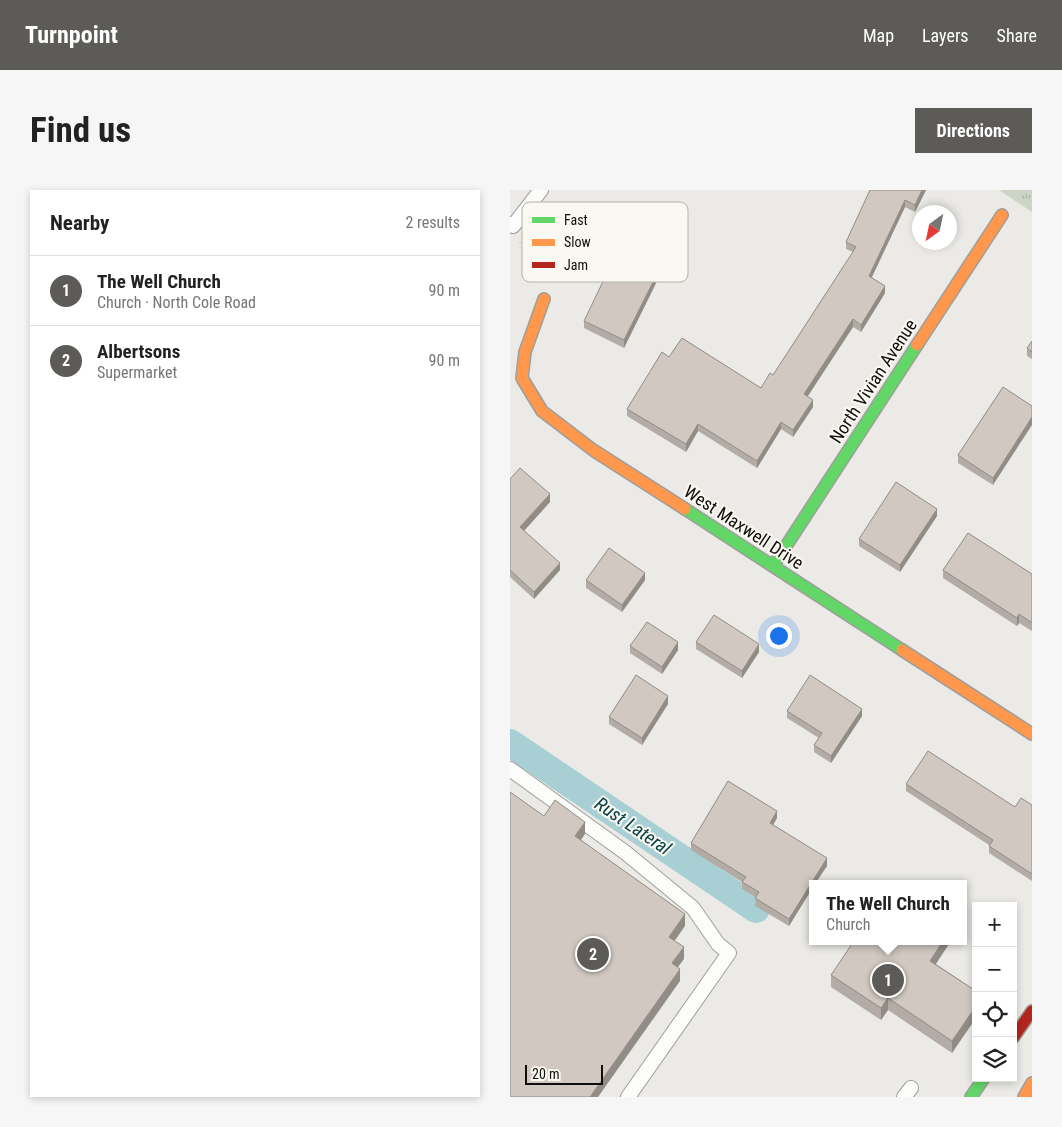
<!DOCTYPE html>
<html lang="en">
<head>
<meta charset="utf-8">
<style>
	:root { --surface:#fff; --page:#f6f6f6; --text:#222; --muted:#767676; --line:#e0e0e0; --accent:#5c5b58 }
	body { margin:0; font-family:"Roboto Condensed",sans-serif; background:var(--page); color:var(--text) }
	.controls { position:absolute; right:15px; bottom:15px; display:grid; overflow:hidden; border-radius:0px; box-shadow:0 2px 8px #0003 }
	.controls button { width:45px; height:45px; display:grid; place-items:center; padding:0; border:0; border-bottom:1px solid var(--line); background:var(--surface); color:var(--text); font:25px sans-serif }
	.compass { position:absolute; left:402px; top:15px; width:45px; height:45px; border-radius:50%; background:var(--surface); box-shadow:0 2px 8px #0003; rotate:213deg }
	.scale { position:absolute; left:15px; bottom:12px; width:78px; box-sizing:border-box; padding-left:5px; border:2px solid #0f0e0c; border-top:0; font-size:14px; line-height:18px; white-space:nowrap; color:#0f0e0c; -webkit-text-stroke:4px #faf9f1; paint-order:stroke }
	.you { position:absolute; left:268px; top:445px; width:18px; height:18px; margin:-12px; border:4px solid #fff; border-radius:50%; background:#1a73e8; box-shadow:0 0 0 8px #1a73e833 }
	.badge { display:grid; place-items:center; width:32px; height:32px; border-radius:50%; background:var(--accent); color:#fff; font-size:16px; font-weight:700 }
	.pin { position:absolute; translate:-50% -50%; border:2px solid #fff; box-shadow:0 1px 5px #0006 }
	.popup { position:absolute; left:299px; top:690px; width:158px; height:65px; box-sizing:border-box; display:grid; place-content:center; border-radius:0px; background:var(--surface); filter:drop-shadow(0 1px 4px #0005); font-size:16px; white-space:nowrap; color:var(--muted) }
	.popup b { font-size:19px; color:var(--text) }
	.popup::after { content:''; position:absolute; left:50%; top:100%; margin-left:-10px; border:10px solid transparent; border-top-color:var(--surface) }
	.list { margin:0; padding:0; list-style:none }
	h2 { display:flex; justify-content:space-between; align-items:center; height:65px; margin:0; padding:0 20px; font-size:21px }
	h2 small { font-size:16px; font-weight:400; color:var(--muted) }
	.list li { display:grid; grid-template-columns:32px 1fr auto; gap:15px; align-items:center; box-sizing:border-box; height:70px; padding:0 20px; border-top:1px solid var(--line) }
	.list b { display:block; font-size:19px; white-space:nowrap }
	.list p { margin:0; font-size:16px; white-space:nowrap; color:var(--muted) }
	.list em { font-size:16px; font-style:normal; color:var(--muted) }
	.icon { flex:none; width:28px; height:28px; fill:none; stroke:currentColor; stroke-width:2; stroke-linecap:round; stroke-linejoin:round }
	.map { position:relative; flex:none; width:522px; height:907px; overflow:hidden; border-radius:0px }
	header { display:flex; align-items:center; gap:30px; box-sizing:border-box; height:70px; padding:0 25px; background:var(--accent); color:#fff }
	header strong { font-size:24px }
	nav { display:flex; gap:28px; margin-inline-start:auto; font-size:18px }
	.intro { display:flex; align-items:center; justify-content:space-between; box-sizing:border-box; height:120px; padding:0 30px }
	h1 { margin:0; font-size:35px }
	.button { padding:12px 22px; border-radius:0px; background:var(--accent); color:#fff; font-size:18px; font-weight:700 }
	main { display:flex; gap:30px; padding:0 30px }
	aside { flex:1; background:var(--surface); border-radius:0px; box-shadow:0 2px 8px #0003 }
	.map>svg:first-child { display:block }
</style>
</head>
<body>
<header>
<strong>Turnpoint</strong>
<nav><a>Map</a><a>Layers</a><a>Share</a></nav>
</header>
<div class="intro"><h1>Find us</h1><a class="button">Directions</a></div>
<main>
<aside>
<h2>Nearby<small>2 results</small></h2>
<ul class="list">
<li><span class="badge">1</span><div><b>The Well Church</b><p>Church · North Cole Road</p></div><em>90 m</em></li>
<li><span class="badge">2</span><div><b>Albertsons</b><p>Supermarket</p></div><em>90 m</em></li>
</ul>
</aside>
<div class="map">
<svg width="522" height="907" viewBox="0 0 522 907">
	<defs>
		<pattern id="park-tufts" width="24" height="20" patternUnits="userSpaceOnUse" patternTransform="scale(1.25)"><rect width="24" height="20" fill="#ccd5c6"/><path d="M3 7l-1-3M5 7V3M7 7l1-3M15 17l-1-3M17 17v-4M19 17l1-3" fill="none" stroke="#aeb6a9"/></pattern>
	</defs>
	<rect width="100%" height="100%" fill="#ebeae6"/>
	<!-- park -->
	<path fill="url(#park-tufts)" d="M490,0H522V22L489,0Z"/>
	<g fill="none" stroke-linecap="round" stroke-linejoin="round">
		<!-- canal -->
		<path stroke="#a8d0d4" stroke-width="28" d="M0,553L246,719"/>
		<defs>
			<path id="lane" d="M0,34L3,36L31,0
				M0,579L116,663L183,718L208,754L219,763L118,907
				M394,907L401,898"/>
			<path id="fast" d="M175,319L392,460
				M263,376L407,155
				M461,907L474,888"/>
			<path id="slow" d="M34,109L15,162L12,188L32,221L83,260L175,319
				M407,155L492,25
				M392,460L522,544
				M514,907L522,893"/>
			<path id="jam" d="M503,848L522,821"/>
		</defs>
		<!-- lane casing -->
		<use href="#lane" stroke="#9e9e9b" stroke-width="16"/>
		<!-- fast casing -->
		<use href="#fast" stroke="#9e9e9b" stroke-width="14"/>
		<!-- slow casing -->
		<use href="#slow" stroke="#9e9e9b" stroke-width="14"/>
		<!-- jam casing -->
		<use href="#jam" stroke="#9e9e9b" stroke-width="14"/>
		<!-- path -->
		<path stroke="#d2d2d2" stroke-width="3" stroke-dasharray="1 4" stroke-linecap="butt" d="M10,52L24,86"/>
		<!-- lane -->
		<use href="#lane" stroke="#fcfcfb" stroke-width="14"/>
		<!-- fast -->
		<use href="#fast" stroke="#63d668" stroke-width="11"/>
		<!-- slow -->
		<use href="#slow" stroke="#ff974d" stroke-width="11"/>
		<!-- jam -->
		<use href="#jam" stroke="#b3261e" stroke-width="11"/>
	</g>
	<!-- wall -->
	<path fill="#b3aca6" d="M360,0H416L405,22L395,17L362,87L375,103L351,142L343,137L297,207L303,217L283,247L271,239L247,278L188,241L176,262L117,226V219L159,167L251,198L263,185L343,62L336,59V52Z
		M154,44L140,73L150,85L114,158L74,138V131Z
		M522,151V169L517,166V158Z
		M493,197L483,295L448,273V265Z
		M0,289L40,312L14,341L50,380L24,409L0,387Z
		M427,326L390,382L349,356V349Z
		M433,380L522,384V441L509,433L507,436L433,388Z
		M76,390H135L112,422L76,398Z
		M186,452L249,462L232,488L186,459Z
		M120,456L168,460L152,484L120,463Z
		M158,514L132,555L99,534V527Z
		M277,521L352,526L321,573L304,562V555L309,548L277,528Z
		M396,594L505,617L522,615V691L479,663V655L396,601Z
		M267,628L263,635L317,676L303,694V697L279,736L245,716L246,707L232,699V692L181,660V653Z
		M426,774L466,801L442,863L378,820L371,830L321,797V785Z"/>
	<!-- shaded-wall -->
	<path fill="#928c87" d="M412,0H416L405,22V15Z
		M395,10V17L359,93V86Z
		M154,36V44L137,79V71Z
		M150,78V85L114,158V150Z
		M375,96V103L351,142V135Z
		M343,129V137L294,212V204Z
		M303,210V217L283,247V240Z
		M522,227V235L483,295V288Z
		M271,232V239L247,278V271Z
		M188,234V241L176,262V254Z
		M40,304V312L10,345V337Z
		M427,319V326L390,382V375Z
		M50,373V380L24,409V402Z
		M135,383V390L112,422V415Z
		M509,424V433L507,436V428Z
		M168,452V460L152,484V477Z
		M249,454V462L232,488V481Z
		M158,506V514L132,555V548Z
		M352,519V526L321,573V566Z
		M267,621V628L260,640V633Z
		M75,632V644L65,659V646Z
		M317,668V676L305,694H303V697L279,736V729Z
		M175,724V736L159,759V747Z
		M433,751H441L420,783V771Z
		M174,757V769L162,785V773Z
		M170,779V791L88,907H80Z
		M378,808V820L371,830V818Z
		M466,816V828L442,863V851Z"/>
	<!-- building -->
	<path fill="#d0c8c1" stroke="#928c87" d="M360,0H412L405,15L395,10L359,86L375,96L351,135L343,129L294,204L303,210L283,240L271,232L247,271L188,234L176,254L117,219L152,162L159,167L172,148L251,198L260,183L263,185L346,57L336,52Z
		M126,23L154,36L137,71L150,78L114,150L74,131Z
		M522,151V162L517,158Z
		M493,197L522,216V227L483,288L448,265Z
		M10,278L40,304L10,337L50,373L24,402L0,380V289Z
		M386,292L427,319L390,375L349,349Z
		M458,343L522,384V433L509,424L507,428L433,380Z
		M99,358L135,383L112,415L76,390Z
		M204,425L249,454L232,481L186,452Z
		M137,432L168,452L152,477L120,456Z
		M126,485L158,506L132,548L99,527Z
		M300,485L352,519L321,566L304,555L312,543L277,521Z
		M418,561L505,617L511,608L522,615V684L479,656L483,650L396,594Z
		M218,591L267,621L260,633L317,668L279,729L245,708L249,702L232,692L236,687L181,653Z
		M0,602L34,626L45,610L75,632L65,646L175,724L159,747L174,757L162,773L170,779L80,907H0Z
		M344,751H433L420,771L466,801V816L442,851L378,808L371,818L321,785Z"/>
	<g text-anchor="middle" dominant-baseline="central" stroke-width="4" stroke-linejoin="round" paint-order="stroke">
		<!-- street labels -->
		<g font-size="18" fill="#0f0e0c" stroke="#faf9f1">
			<text transform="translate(363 191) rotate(-57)">North Vivian Avenue</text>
			<text transform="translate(234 337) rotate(33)">West Maxwell Drive</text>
		</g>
		<!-- water labels -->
		<g font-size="19" font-style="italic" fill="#084047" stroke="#faf9f1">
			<text transform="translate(123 636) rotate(34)">Rust Lateral</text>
		</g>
	</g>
	<!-- legend -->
	<rect x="12" y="12" width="166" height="80" rx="8" fill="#faf9f1" stroke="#b4b2ac" stroke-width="1"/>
	<rect x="22" y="27" width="23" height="6" fill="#63d668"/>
	<rect x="22" y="49" width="23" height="7" fill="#ff974d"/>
	<rect x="22" y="72" width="23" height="6" fill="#b3261e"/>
	<g font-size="14" fill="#0f0e0c">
		<text x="54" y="35">Fast</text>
		<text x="54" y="57">Slow</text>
		<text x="54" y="80">Jam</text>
	</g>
</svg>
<div class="controls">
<button>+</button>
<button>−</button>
<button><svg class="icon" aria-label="locate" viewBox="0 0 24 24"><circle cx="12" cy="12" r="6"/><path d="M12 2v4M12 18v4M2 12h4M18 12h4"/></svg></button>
<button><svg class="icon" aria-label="layers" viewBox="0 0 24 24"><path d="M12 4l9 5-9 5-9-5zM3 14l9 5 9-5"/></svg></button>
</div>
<svg class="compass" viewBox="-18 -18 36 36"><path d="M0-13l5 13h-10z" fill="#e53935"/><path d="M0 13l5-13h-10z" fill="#767676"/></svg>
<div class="scale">20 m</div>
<div class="you"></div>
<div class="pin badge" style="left:378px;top:790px">1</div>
<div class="popup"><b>The Well Church</b>Church</div>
<div class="pin badge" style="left:83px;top:764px">2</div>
</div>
</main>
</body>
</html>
